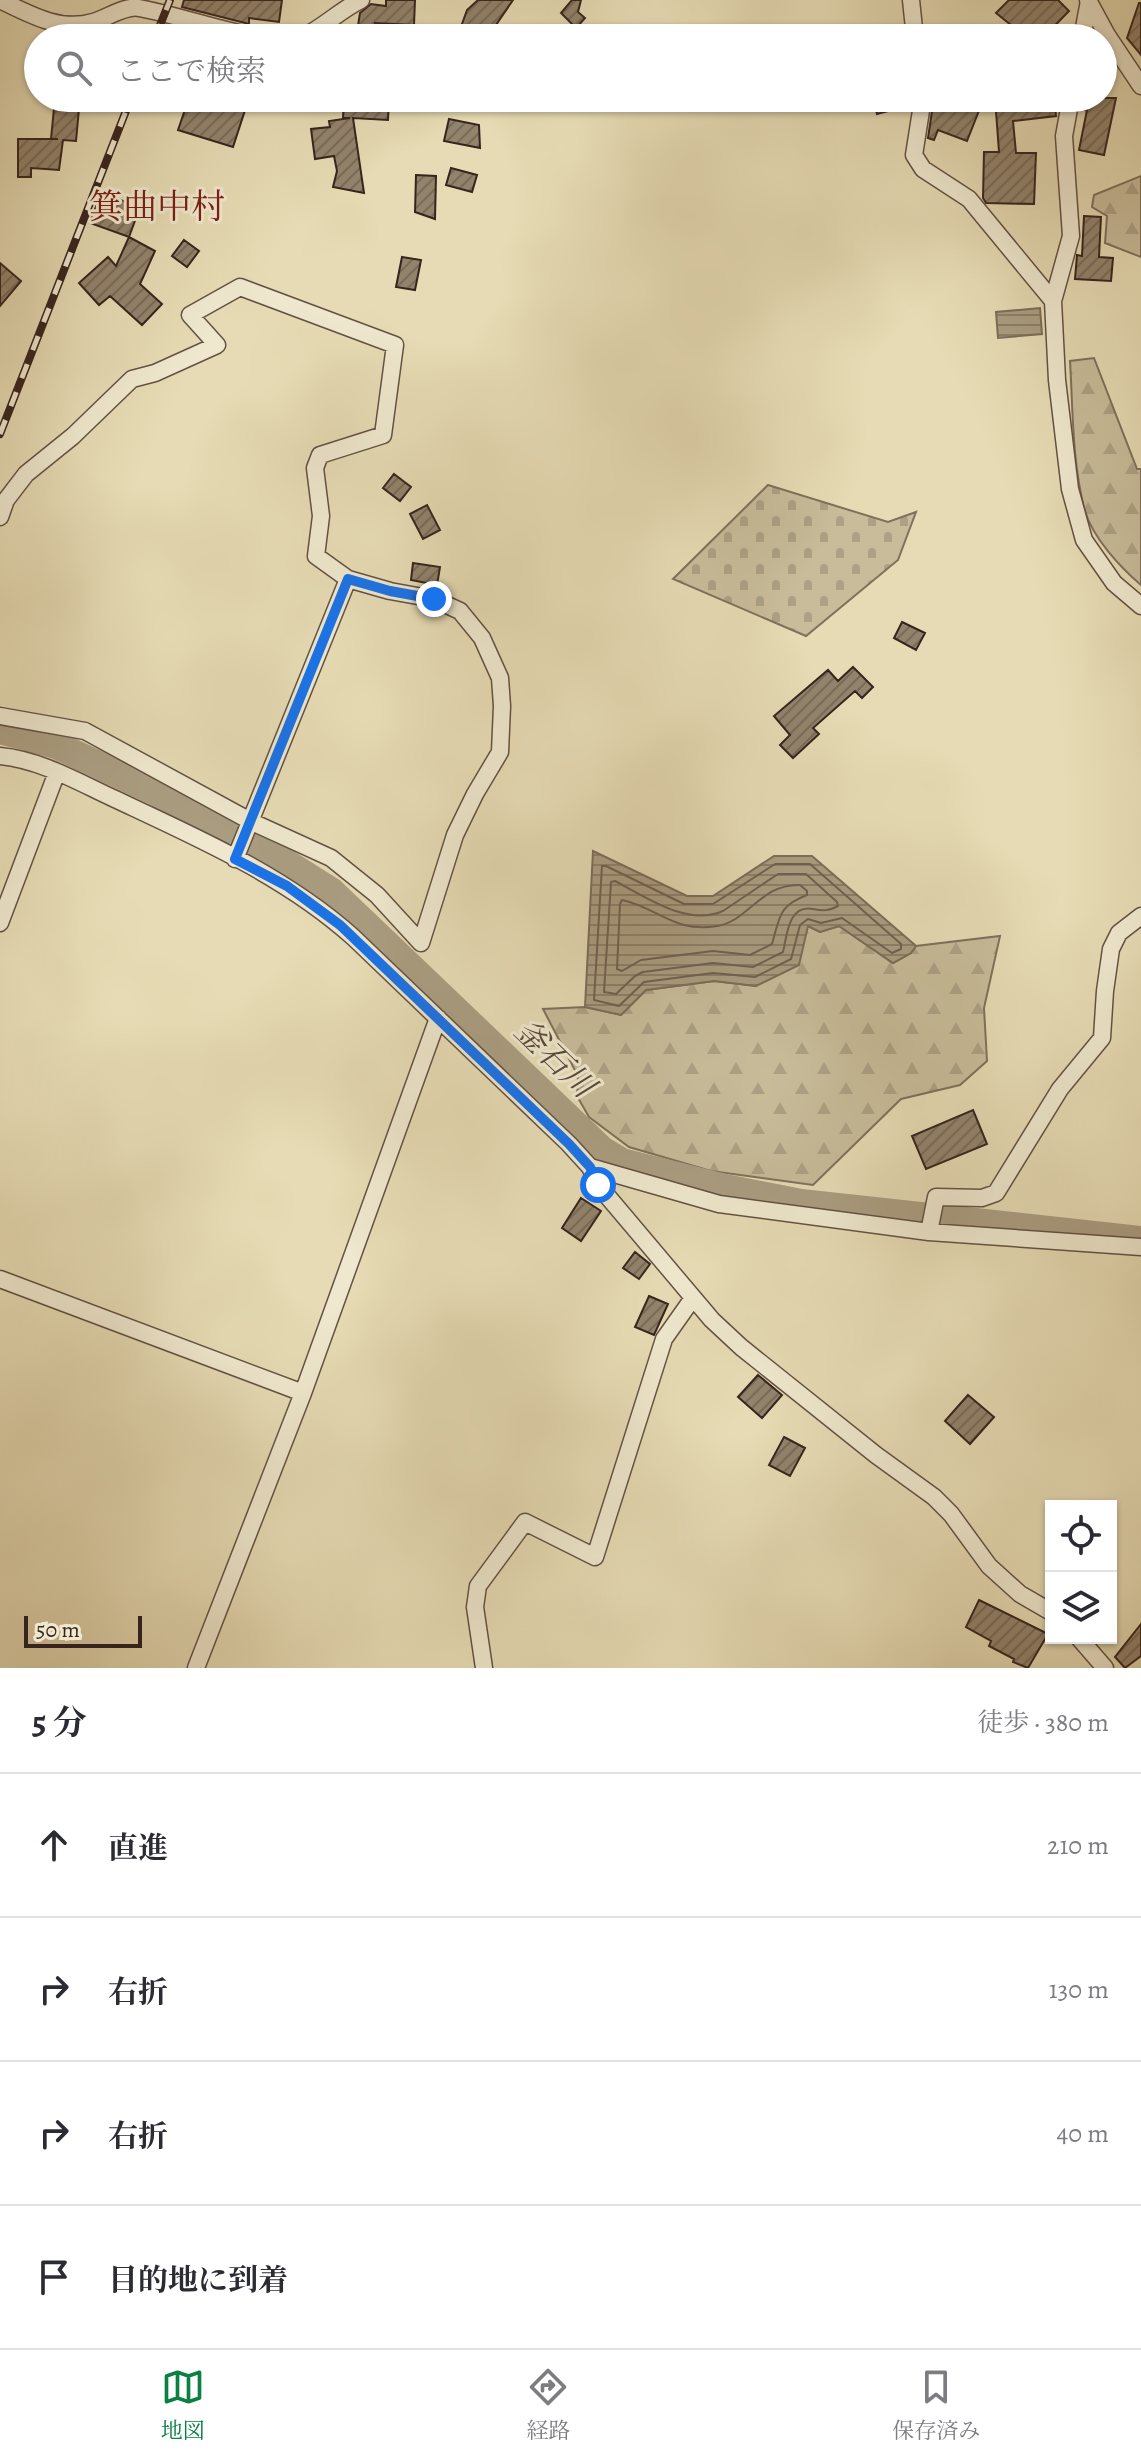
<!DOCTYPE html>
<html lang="ja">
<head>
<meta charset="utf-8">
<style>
	:root { --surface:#fff; --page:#f7f7f7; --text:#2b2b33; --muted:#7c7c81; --line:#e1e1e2; --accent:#0b8043 }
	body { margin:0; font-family:Alegreya,"Noto Serif JP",serif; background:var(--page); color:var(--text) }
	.controls { position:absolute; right:24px; bottom:24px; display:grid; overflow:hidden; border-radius:0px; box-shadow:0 2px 6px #0004 }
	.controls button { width:72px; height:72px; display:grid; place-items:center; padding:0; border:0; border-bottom:2px solid var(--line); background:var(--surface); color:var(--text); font:40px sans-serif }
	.scale { position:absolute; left:24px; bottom:20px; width:118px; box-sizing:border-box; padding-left:8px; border:4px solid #37241e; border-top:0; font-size:22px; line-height:28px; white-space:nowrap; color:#37241e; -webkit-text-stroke:6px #efe8ce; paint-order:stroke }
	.stop { position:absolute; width:24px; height:24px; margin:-18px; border:6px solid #1a73e8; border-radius:50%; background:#fff }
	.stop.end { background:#1a73e8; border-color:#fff; box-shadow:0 2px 8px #0008 }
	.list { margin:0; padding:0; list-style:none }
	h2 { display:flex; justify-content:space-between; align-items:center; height:104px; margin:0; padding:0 32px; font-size:34px }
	h2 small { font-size:26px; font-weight:400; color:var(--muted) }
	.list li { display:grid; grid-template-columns:52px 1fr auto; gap:24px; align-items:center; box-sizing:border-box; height:144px; padding:0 32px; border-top:2px solid var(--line) }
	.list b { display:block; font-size:30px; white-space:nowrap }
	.list em { font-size:26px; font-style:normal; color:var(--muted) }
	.icon { flex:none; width:44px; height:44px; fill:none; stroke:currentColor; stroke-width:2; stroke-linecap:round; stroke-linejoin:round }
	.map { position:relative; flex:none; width:1141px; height:1668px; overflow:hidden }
	.search { position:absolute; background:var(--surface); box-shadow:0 2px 6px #0004; left:24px; right:24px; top:24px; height:88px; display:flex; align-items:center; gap:20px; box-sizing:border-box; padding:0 28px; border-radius:44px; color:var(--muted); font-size:30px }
	.sheet { height:680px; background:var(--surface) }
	nav { display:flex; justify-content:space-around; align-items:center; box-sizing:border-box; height:112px; border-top:2px solid var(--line); background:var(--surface); font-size:22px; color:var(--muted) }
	nav a { display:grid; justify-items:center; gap:4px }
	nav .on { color:var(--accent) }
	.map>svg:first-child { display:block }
</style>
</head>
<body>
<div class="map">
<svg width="1141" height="1668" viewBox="0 0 1141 1668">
	<defs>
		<pattern id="forest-firs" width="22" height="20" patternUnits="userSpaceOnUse" patternTransform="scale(2)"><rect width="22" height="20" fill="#c8bc9a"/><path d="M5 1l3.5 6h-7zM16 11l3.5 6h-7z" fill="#aca184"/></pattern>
		<pattern id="cemetery-stones" width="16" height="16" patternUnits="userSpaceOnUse" patternTransform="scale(2)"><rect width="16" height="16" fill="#c8bc9a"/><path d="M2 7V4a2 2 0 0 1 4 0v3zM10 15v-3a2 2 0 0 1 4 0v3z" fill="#aca184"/></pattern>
		<pattern id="water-rules" width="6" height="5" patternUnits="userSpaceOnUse" patternTransform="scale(2)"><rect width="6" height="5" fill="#aa9d81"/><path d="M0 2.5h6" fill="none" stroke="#8b8069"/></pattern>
		<pattern id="building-hatch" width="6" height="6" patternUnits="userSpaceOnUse" patternTransform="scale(2)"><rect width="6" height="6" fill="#92836c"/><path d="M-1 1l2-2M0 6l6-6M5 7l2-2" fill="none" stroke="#786b58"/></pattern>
	</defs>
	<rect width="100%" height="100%" fill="#e6dbb4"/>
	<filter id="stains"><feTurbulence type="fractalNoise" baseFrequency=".0025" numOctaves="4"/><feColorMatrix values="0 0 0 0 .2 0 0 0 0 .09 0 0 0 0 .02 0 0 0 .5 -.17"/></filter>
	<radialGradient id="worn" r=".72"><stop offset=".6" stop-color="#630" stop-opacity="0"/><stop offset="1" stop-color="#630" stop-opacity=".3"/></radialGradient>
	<!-- forest -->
	<path fill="url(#forest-firs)" stroke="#80705c" stroke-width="2" d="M1141,176V257L1105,243L1107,216L1092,207L1094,195Z
		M1094,358L1137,469H1141V585C1120,567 1093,538 1085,511C1072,463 1073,410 1070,361Z
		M808,926L820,932L839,926L893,963L911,953L916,946L1000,936L984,1008L987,1061L960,1085L901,1099L813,1185L711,1171L629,1147L589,1117L577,1096L578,1076L543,1009L585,1007L621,1015L646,990L714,981L756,986Z"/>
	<!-- cemetery -->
	<path fill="url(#cemetery-stones)" stroke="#80705c" stroke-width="2" d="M768,485L888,522L916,512L898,560L806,636L673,579Z"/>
	<!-- water -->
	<path fill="url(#water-rules)" stroke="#7c6d59" stroke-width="2" d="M1040,308L1042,334L998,338L996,312Z
		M593,851L687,896H713L774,856H812L916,946L911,953L893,963L839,926L820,932L808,926L799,965L756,986L714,981L646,990L621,1015L585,1007Z"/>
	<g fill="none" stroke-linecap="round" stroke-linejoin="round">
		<!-- shore -->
		<path stroke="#706050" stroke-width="2" d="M775,864H810L901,944V949L892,953L842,918L821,923L808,919L800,925L791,959L755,977L713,973L644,982L619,1006L594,1000L602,866H606L684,904H713Z
			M778,874H806L837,902L838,906C828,911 824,911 813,909C788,904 787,936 783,952L753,967L713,963L643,972L635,976L616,994L604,992L611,882L615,881C646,897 687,927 723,911Z
			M800,885L807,891V895C778,906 780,917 772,944L750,955L713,951L641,960L622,971L617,969L620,904L622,900C659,908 673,933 717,926C749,921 760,884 800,885Z"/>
		<!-- river -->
		<path stroke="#aa9d81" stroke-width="28" d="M0,730L56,745L152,790L269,852L331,891L602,1150L622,1162L725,1188L801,1203L1141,1240"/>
	</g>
	<!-- building -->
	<path fill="url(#building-hatch)" stroke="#37241e" stroke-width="2" d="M184,0H282L279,22L249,18V24L182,7Z
		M386,0H415L414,25L375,23L373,35L357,32L360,13L371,4L386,6Z
		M478,0H513L487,38H457L467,10Z
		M572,0H581L578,12L585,18L576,28L561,13Z
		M1009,0H1058L1069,11L1043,38H1027L996,13Z
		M1139,3H1141V55L1127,38Z
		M55,98H80L76,141L63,140L59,170L31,168V177H18V139H58H51Z
		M189,98H249L233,147L178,130Z
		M344,98H389L388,120L353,118L364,193L333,187L337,171L334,156L315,159L311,129L330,127L329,121L350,118H343Z
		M873,98H912L911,105L877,114Z
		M984,98L967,141L938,130L934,140L928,138L934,98Z
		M995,98H1054L1056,116L1013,121L1016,153H1036L1034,204L986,203L983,198L984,152H999Z
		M1082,98H1116L1104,155L1079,150L1087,110L1080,109Z
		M449,119L479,125L480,148L444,141Z
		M451,168L477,175L472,192L446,185Z
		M416,175L436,176L435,219L415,212Z
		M101,193L140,207L129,237L90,223Z
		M1084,216L1101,217L1099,257L1113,258L1111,281L1075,279L1077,255L1082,256Z
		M129,237L155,251L140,284L162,304L142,325L110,296L99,305L79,283L108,257L116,266Z
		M184,240L199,251L187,267L172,256Z
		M402,257L421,260L415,290L396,287Z
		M0,263L21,281L0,306Z
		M394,474L411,487L400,501L383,488Z
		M427,505L440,530L423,539L410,514Z
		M413,563L440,567L437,585L411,580Z
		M902,622L925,633L916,650L894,638Z
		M853,667L873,687L862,698L855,691L813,728L819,734L793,758L780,745L790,735L774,716L828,670L838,681Z
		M973,1110L987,1144L926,1169L912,1136Z
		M581,1198L601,1211L581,1241L562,1228Z
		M635,1252L650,1264L639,1279L623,1268Z
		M649,1296L668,1304L654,1335L635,1327Z
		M758,1375L782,1395L762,1418L738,1397Z
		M968,1395L994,1417L970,1444L945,1421Z
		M784,1437L805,1448L790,1476L769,1465Z
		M979,1600L1048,1634L1028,1668L1013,1662L1014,1659L989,1646L991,1641L966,1627Z
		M1141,1624V1656L1125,1668L1115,1657Z"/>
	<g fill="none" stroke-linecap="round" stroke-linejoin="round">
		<defs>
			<path id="street" d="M0,0C29,14 60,32 93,22C107,18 126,5 139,8C182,16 222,32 265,38
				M911,0L915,38
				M1088,0L1107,35L1141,86
				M301,38C323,28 340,10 361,0
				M1082,38L1089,1
				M923,98L914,155L923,169L969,199L1053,301
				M1071,98L1064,136L1071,236L1053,301L1057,380L1070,489L1084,540L1114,583L1141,606
				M0,517L6,500L26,474L73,436L132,379L155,373L217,345L190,315L240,287L395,345L383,435L320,455L315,468L321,516L316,556L348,579L390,591L434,599L460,611L482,638L500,678L502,706L500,752L475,794L455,835L421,943L377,895L331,858L252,822L85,731L0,716
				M0,756C41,760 78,782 115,799C198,838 285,876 353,937L569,1144L590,1167L598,1185L712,1320L741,1347L876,1455L934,1497L951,1514L989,1566L1020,1594L1051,1612
				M235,859L348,579
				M0,923L57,772
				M590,1167L719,1204L929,1232L1141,1247
				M929,1232L936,1197L982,1198L996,1193L1060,1089L1102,1038L1105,991L1111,949L1119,933L1141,916
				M0,1279L303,1393
				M1079,1638L1105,1668
				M196,1668L303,1393L438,1018
				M484,1668L475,1607L478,1586L525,1522L595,1557L664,1339L693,1298"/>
		</defs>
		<!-- street casing -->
		<use href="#street" stroke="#635244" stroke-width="19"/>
		<!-- street -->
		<use href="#street" stroke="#efe8ce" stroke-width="16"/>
		<defs>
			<path id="rail" d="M155,38L170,0
				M0,434L131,98"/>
		</defs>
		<!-- rail casing -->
		<use href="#rail" stroke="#37241e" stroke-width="8"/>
		<!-- rail -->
		<use href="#rail" stroke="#efe8ce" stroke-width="5" stroke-dasharray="15" stroke-linecap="butt"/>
	</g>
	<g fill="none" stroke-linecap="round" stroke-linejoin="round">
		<!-- route -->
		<path stroke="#1a73e8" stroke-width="10" d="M434,599L390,591L348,579L235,859L287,886L340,925L569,1144L590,1167L598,1185"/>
	</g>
	<g text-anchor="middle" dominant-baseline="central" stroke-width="6" stroke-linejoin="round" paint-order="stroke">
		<!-- water labels -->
		<g font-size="32" font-style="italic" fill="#5a483c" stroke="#efe8ce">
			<text transform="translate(555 1058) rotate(44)">釜石川</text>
		</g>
		<!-- quarter labels -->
		<g font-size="34" fill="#7a1f14" stroke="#efe8ce">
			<text x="157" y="206">箕曲中村</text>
		</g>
	</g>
	<rect width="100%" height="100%" filter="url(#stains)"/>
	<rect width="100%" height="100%" fill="url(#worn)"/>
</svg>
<div class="controls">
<button><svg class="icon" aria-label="locate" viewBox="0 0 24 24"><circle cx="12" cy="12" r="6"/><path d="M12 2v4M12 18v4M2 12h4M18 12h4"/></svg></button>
<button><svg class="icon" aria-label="layers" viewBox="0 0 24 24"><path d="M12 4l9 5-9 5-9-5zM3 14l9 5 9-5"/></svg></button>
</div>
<div class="scale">50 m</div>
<div class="stop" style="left:598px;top:1185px"></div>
<div class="stop end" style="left:434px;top:599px"></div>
<div class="search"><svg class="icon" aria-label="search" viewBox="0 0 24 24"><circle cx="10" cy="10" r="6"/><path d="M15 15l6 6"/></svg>ここで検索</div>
</div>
<section class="sheet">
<h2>5 分<small>徒歩 · 380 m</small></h2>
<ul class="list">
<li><svg class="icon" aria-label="ahead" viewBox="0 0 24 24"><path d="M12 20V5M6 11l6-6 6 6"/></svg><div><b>直進</b></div><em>210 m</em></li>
<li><svg class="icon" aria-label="right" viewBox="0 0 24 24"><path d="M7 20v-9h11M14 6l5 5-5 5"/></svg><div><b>右折</b></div><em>130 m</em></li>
<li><svg class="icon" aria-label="right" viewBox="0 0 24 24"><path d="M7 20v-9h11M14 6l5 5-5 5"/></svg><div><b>右折</b></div><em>40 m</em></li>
<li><svg class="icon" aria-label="arrive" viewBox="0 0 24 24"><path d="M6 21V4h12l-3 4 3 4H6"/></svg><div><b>目的地に到着</b></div></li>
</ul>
</section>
<nav>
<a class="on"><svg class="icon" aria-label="map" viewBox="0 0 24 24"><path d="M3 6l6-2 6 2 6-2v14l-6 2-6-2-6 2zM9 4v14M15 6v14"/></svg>地図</a>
<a><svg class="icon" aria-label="directions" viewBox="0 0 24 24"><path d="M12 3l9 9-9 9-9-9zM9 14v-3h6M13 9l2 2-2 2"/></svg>経路</a>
<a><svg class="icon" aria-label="saved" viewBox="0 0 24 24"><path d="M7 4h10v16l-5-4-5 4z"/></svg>保存済み</a>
</nav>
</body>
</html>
